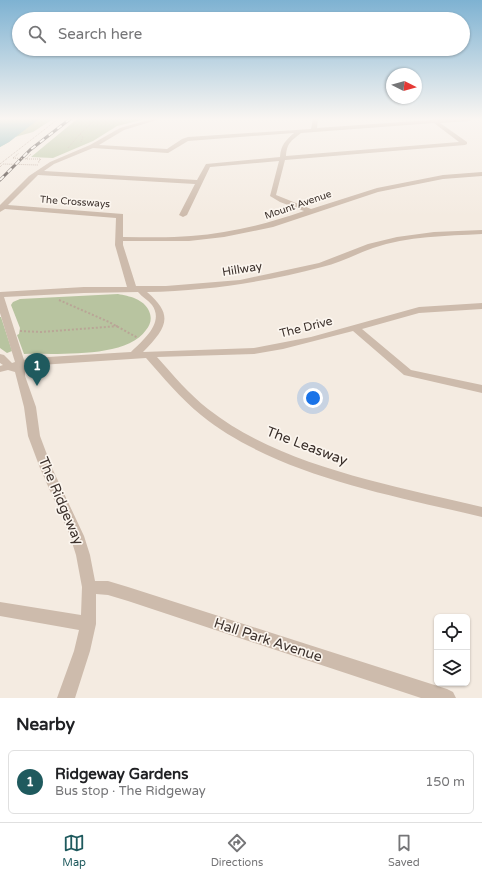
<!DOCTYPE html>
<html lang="en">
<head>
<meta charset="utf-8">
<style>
	:root { --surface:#fff; --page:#f6f6f6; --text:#202124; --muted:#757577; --line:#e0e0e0; --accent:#1f5a5e }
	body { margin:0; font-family:"Varela Round",sans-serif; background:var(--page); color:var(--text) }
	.controls { position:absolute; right:12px; bottom:12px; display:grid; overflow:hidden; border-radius:6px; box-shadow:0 1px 3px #0004 }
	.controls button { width:36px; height:36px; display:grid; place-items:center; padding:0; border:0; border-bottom:1px solid var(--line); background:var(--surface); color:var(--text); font:20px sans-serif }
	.compass { position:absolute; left:386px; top:68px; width:36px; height:36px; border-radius:50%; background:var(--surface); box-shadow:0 1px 3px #0004; rotate:96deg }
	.you { position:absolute; left:313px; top:398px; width:14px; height:14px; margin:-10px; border:3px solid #fff; border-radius:50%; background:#1a73e8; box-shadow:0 0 0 6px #1a73e833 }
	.badge { display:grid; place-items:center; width:26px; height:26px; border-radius:50%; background:var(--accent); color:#fff; font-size:13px; font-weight:700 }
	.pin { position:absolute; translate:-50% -33px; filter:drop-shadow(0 1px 2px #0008) }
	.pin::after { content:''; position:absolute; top:21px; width:14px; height:12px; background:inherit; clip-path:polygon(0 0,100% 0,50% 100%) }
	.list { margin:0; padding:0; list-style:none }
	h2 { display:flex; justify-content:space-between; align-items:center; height:52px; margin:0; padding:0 16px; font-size:17px }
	h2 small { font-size:13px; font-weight:400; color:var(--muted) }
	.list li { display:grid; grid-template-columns:26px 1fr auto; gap:12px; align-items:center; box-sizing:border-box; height:64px; margin:0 8px 8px; padding:0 8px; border:1px solid var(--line); border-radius:6px }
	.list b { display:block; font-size:15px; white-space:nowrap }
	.list p { margin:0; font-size:13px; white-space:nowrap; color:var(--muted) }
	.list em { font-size:13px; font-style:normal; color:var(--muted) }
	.icon { flex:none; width:22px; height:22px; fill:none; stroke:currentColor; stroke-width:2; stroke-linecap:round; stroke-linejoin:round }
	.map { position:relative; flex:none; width:482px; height:698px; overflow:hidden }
	.search { position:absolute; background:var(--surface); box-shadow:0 1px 3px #0004; left:12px; right:12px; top:12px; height:44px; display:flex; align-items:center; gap:10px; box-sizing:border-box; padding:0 14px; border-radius:22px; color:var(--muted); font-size:15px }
	.sheet { height:124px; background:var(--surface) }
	nav { display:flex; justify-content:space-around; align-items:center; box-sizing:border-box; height:56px; border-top:1px solid var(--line); background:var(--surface); font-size:11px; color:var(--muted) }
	nav a { display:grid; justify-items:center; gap:2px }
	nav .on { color:var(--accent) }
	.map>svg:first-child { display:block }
</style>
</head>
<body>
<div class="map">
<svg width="482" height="698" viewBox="0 0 482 698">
	<rect width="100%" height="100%" fill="#f4ebe1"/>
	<!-- green -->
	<path fill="#b8c4a0" d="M0,119H53L33,132L15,137L9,142L0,147Z
		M77,119H145L117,126L93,141L53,158L31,157Z
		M118,294C129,296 144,299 149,311C152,318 151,324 146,330C126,359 56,353 24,354L17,335L19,334L20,328L11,305L13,302L20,299Z
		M0,317H1L12,351L7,353L0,348Z"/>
	<!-- water -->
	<path fill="#7fb0b2" d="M0,119H39L9,142L0,147Z"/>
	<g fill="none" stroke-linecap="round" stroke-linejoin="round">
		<!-- path-far1 -->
		<path stroke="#b9a596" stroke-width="1" stroke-dasharray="1 1" stroke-linecap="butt" d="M81,142L83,137L80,134L96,119
			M68,148L80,134
			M13,158L19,153
			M26,159L31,154
			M27,159H41L38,162H40
			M0,164L58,119"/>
		<!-- path -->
		<path stroke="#b9a596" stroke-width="2" stroke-dasharray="2 2" stroke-linecap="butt" d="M59,300L109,322L138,338
			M20,331L41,332L119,326"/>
		<!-- minor -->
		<path fill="#cdbbac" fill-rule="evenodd" d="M152,119H160L124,130L99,145L167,149L182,139L188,137L311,129L313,119H318L317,128L430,120L432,119H473L470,121L440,123L467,142V144L465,145L285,160L276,195L311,209L377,188L443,175L482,172V176L443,179L378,192L273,227L224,237L189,241H123V245L136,286H166L240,280L319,263L368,244L397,237L434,232L482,230V234C446,236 408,236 373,248C356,254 340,263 322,267C265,282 207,291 147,292C175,316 166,328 143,352L254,348L311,337L419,307L482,303V309L419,313L362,329L411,370L482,385V393L404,375L353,331L283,349L254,354L157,357C173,375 189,394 208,409C282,467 393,485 482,507V517C391,495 275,475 201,415C180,398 163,377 146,358L25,366V376L36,407L40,436L52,468L84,536L90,555L95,581H108L128,587L447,689L453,692L456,698H421L128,601L108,595L96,594V624L90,651L75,698H57L74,651L79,630L0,616V602L81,615L82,587L76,555L70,536L40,468L28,436L24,407L15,372L8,370L0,372V366L3,365L0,363V354L4,355L12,363L15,362L0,313V292L84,287H127L115,245L116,218L5,209L0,212V205L29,176L50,162L90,145L120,128ZM434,123L459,142L286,156C287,143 291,141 301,133ZM294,133C285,141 281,145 280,157L206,164L197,180L44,171L54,164L93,148L168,153L188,141ZM279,161L270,196L280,202L304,211C267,224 230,233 191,236C169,238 145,237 123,237V214L8,205L38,175L195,184L179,215L183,217L187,215L210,167ZM138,292C142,297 148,300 152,305C165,323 142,341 131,352L31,358L24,360L4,297L84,293Z"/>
		<defs>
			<path id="rail" d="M0,180L30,150L70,119"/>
		</defs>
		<!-- rail casing -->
		<use href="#rail" stroke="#3b302b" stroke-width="3"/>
		<!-- rail -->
		<use href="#rail" stroke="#fbf5ee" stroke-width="2" stroke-dasharray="5.5" stroke-linecap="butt"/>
		<!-- path-bridge -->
		<path stroke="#b9a596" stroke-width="1" stroke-dasharray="1 1" stroke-linecap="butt" d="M13,158L27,159
			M0,167L3,164L38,165"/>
	</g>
	<!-- sky -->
	<linearGradient id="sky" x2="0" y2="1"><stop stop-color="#7eb2d2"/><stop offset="0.55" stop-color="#faf6f2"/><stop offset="1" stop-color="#faf6f2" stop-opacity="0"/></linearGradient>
	<rect width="482" height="216" fill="url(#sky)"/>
	<g text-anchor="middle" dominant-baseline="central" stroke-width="3.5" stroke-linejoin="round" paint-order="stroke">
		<!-- far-street labels -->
		<g font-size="10" fill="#3b302b" stroke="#fbf5ee">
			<text transform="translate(75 202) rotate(4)">The Crossways</text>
			<text transform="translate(298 205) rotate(-19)">Mount Avenue</text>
		</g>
		<!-- street labels -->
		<g font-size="12" fill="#3b302b" stroke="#fbf5ee">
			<text transform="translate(242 269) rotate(-9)">Hillway</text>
			<text transform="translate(306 327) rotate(-14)">The Drive</text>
		</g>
		<!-- near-street labels -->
		<g font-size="14" fill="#3b302b" stroke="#fbf5ee">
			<text transform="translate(307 446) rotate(21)">The Leasway</text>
			<text transform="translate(61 501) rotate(67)">The Ridgeway</text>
			<text transform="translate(268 640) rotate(18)">Hall Park Avenue</text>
		</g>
	</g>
</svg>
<div class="controls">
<button><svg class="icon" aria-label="locate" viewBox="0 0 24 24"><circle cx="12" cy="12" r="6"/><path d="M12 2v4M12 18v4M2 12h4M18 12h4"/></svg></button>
<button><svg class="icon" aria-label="layers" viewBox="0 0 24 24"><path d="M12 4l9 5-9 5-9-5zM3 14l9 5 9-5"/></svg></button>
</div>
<svg class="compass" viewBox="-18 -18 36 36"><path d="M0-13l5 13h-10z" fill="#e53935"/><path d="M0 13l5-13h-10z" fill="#757577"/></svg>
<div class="you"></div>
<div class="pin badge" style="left:37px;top:386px">1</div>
<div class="search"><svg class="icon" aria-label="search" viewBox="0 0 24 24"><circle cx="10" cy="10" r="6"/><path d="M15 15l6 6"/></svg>Search here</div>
</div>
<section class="sheet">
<h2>Nearby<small></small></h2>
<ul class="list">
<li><span class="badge">1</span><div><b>Ridgeway Gardens</b><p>Bus stop · The Ridgeway</p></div><em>150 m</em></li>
</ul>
</section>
<nav>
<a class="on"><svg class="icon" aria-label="map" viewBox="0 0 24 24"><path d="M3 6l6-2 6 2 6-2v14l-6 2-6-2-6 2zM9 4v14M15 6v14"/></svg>Map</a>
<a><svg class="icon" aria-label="directions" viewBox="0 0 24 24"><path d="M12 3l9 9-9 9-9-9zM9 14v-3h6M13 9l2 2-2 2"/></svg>Directions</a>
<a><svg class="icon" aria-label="saved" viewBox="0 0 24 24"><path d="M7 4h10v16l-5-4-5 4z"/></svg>Saved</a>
</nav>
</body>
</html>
